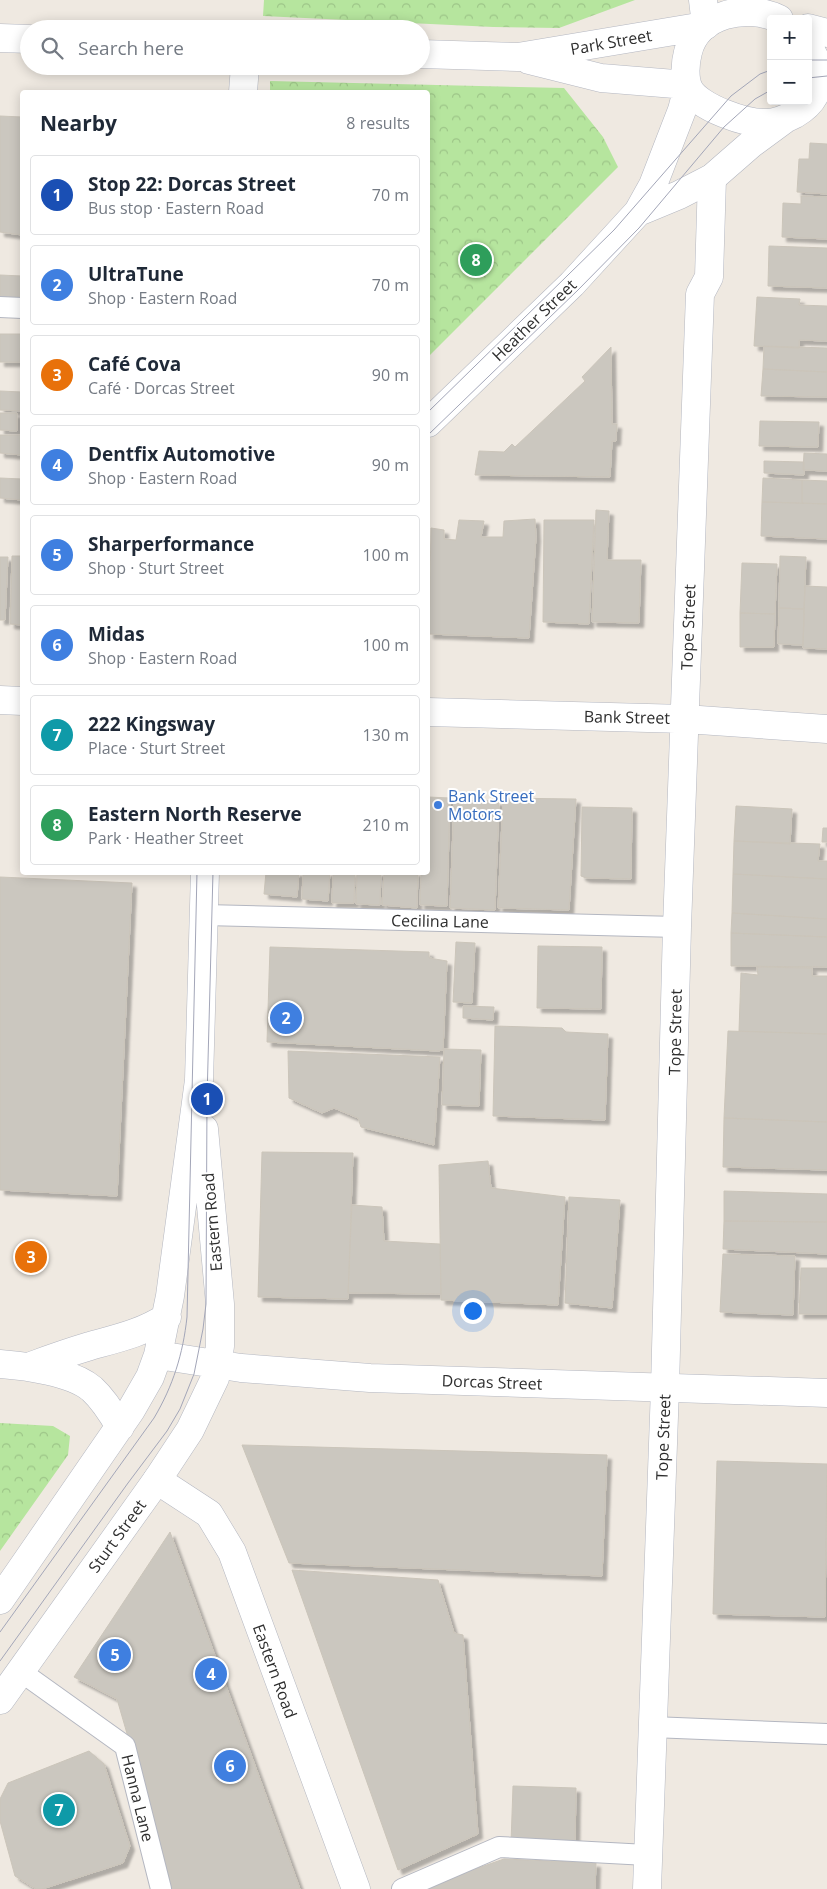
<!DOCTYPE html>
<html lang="en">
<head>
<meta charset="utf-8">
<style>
	:root { --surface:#fff; --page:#f2f2f3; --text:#1f2937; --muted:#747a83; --line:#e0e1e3; --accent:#4264fb }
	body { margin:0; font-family:"Open Sans",sans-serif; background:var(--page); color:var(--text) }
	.controls { position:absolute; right:15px; top:15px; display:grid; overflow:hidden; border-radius:5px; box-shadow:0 2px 12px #0003 }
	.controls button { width:45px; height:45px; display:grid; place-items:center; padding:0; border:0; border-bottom:1px solid var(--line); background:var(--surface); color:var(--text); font:25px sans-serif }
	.you { position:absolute; left:472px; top:1310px; width:18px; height:18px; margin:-12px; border:4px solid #fff; border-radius:50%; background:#1a73e8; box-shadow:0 0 0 8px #1a73e833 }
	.badge { display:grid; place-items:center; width:32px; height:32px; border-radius:50%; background:var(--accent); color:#fff; font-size:16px; font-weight:700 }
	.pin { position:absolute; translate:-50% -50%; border:2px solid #fff; box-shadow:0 1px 5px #0006 }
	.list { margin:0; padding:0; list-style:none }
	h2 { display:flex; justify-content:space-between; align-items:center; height:65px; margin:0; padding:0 20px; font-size:21px }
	h2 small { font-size:16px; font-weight:400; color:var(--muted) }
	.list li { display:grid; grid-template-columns:32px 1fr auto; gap:15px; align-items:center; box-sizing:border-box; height:80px; margin:0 10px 10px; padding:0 10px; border:1px solid var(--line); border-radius:5px }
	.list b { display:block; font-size:19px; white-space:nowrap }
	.list p { margin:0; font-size:16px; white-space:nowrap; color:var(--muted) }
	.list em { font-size:16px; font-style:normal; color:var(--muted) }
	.icon { flex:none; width:28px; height:28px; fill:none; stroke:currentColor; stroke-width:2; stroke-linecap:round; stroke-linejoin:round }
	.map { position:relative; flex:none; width:827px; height:1889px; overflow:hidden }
	.search { position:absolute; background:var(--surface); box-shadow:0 2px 12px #0003; left:20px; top:20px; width:410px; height:55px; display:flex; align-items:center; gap:12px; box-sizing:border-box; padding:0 18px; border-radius:28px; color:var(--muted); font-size:19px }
	.panel { position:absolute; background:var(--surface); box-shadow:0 2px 12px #0003; left:20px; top:90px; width:410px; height:785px; border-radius:5px }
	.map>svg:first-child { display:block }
</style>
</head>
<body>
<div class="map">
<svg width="827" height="1889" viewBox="0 0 827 1889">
	<defs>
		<pattern id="forest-crowns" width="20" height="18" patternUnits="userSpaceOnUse" patternTransform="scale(1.25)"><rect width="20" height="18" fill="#b6e59e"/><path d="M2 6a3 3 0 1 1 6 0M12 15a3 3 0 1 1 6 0" fill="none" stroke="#9dc588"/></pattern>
		<filter id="shadow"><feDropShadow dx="4.5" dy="4.5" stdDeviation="1" flood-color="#0004"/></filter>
	</defs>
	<rect width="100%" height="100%" fill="#efe9e1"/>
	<!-- forest -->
	<path fill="url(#forest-crowns)" d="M264,0H635L559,28L493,27L263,16Z
		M270,81L564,88L603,137L618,167L428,357V92H270Z
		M0,1423L53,1426L70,1436L68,1455L0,1551Z"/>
	<!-- building -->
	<path fill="#cbc7bf" stroke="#cbc5ba" filter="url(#shadow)" d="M0,116L22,117V235L0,232Z
		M810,143L827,144V194L797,192L799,159H809Z
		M801,196L827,197V239L782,237L783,203L801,204Z
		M769,246L827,248V288L768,286Z
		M0,275L22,276V300H0Z
		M757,297L800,299L799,305L827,306V341L799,340V348L754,346Z
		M0,334H21L20,362H0Z
		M764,346L827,348V372L763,369Z
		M611,347L612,424H617L616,441H612L610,477L475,475L479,451L504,452L512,444L515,447L585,381L582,377Z
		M763,369L827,372V397L761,396Z
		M0,391L22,392V411L0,410Z
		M0,413H17V431L0,430Z
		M760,421L819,422L818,447L759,446Z
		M0,435H22V455L0,453Z
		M804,453L827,454V471L803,470Z
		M764,461L804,462V475L764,473Z
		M0,478L22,479V500L0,498Z
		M763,478L802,480V503L762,502Z
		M802,480L827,481V504L802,503Z
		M762,502L827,504V539L761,536Z
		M596,510L609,511L607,560H641L639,623L592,622Z
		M535,519L536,537L529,638L429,634L431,528L444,530V539L456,540L459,520L484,521L481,537H503L504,521Z
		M544,520H594L589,624L543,622Z
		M12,556H22V625L10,624Z
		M780,556L806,557L804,609L779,608Z
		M0,557H8L5,620H0Z
		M742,563L777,564L775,614L740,613Z
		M805,586L827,587V649L803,648Z
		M779,608L804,609L803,645L778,644Z
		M740,613L775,614L774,647H740Z
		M428,797L450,798L447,906L420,905L421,872H428Z
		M503,798L576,799L569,910L498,908Z
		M454,800L499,801L495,910L450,908Z
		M736,806L792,809L790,844L734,841Z
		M582,807L632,808L631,879L586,878L581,876Z
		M823,828H827V842H822Z
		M734,841L820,844L818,861H827V879L733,874Z
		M266,872H299L297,897L264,894Z
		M303,872H330L328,901L302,899Z
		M333,872H355L354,903H332Z
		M357,872H381L380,905L356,904Z
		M384,872H418L417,908L382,905Z
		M733,874L827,879V919L732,913Z
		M0,877L132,883L117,1196L0,1190Z
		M732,913L827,919V937L731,933Z
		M731,933L827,937V967L731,966Z
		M456,942L475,943L472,1003L453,1002Z
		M538,946L602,947L601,1009L537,1008Z
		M270,947L429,952V958L447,961L443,1050L438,1051L267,1042Z
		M757,967L812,968V976H827V1034L739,1031L741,973L758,975Z
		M463,1006L494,1007L493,1020L463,1018Z
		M495,1026L562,1028L566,1032L608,1034L605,1120L493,1116Z
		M728,1031L827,1034V1122L724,1118Z
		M444,1049L481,1050L479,1106L442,1105Z
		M288,1051L440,1057L434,1145L361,1127L358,1118L334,1108L322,1113L289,1098Z
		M724,1118L827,1122V1170L723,1167Z
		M262,1152L353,1153L348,1299L258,1297Z
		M488,1161L491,1188L565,1197L558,1305L441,1300L439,1165Z
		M724,1191L827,1194V1222L724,1221Z
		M569,1197L620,1200L612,1308L565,1303Z
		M352,1205L382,1207L384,1241L440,1244L441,1294L348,1293Z
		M724,1221L827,1222V1254L723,1249Z
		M723,1254L795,1256L793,1315L720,1312Z
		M801,1268H827V1314H799Z
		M242,1445L607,1455L602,1576L289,1563Z
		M717,1461L827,1464L825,1617L713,1614Z
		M170,1532L300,1889H172L117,1699L74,1677Z
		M292,1570L438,1580L454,1633L463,1635L478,1834L398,1870Z
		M89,1751L104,1764L130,1846L123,1863L42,1889H36L15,1876L0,1821V1799L8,1783Z
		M513,1786L576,1788L575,1845L511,1843Z
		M504,1859L596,1863L595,1889H418Z"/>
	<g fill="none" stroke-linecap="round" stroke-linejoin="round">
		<defs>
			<path id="service" d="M0,307L22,308
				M204,915L677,927
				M20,1671L125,1746L161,1889
				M652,1727L827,1734
				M402,1889L499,1847L647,1855"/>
			<path id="minor" d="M703,0L706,25
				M243,92L245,66
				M0,700L22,701
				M428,712L685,719L827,729
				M157,1480L209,1514L232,1552L356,1889
				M647,1889L665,1388L677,927L700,294L709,277L712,178"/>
			<path id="tertiary" d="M779,19C747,3 697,14 688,52C685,63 684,79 689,89C699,108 747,124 767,123C777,123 787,118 795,114C823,98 825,71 808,46
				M808,28L827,33
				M0,38L29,39
				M421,54L518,57L704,26
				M529,60L601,78L687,85
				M638,212L679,195L712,178L751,144L785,119
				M428,423L572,284L638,212L653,185L682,110L688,87
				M158,1355L241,1368L370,1378L827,1393
				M0,1364C26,1366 72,1372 92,1389C104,1400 112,1413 120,1427
				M31,1366C50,1359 70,1352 90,1346C119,1338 142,1333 167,1317
				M0,1600L131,1410L150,1377L158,1355L170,1296L199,1080L205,872
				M0,1700L157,1480L190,1430L215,1378L220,1346V1304L204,1129"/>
		</defs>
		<!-- service casing -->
		<use href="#service" stroke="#b4b7c1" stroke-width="22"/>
		<!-- minor casing -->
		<use href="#minor" stroke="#b4b7c1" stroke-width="29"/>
		<!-- tertiary casing -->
		<use href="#tertiary" stroke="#b4b7c1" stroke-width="29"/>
		<!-- service -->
		<use href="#service" stroke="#fff" stroke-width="20"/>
		<!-- minor -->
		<use href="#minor" stroke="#fff" stroke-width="28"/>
		<!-- tertiary -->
		<use href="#tertiary" stroke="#fff" stroke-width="28"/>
		<!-- tram -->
		<path stroke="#a3a6b8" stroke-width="1" d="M808,60H827
			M808,78L827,76
			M428,412L614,230L731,96L760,74L771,70
			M428,435L578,290L639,228L724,127L755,99L771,90
			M0,1632L154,1418C173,1386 183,1354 187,1317L197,872
			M0,1661L128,1483L167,1431L180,1409L194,1374L203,1329L206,1304L207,1099L213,872"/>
	</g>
	<!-- markers -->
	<circle fill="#3f7fe0" stroke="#fff" stroke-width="2" cx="438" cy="805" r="5"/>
	<g text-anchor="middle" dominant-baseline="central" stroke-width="4" stroke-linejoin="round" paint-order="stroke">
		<!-- street labels -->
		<g font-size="16" fill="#2e2e2e" stroke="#fff">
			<text transform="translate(611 42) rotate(-10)">Park Street</text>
			<text transform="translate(534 320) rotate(-44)">Heather Street</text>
			<text transform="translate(688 627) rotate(-88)">Tope Street</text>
			<text transform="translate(627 717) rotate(1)">Bank Street</text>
			<text transform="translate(440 921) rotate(1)">Cecilina Lane</text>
			<text transform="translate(675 1032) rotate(-89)">Tope Street</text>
			<text transform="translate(212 1222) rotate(-95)">Eastern Road</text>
			<text transform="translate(492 1382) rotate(2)">Dorcas Street</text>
			<text transform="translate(663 1437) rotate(-88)">Tope Street</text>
			<text transform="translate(117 1536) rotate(-54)">Sturt Street</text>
			<text transform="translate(275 1671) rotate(70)">Eastern Road</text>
			<text transform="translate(138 1798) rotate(76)">Hanna Lane</text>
		</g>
		<!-- shop labels -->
		<g font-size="16" fill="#366cbe" stroke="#fff" text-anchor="start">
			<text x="448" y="796">Bank Street<tspan x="448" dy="18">Motors</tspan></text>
		</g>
	</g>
</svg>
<div class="controls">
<button>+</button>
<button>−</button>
</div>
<div class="you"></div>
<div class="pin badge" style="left:207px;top:1099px;background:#1a4fb4">1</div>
<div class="pin badge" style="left:286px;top:1018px;background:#3f7fe0">2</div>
<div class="pin badge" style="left:31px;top:1257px;background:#e8710a">3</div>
<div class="pin badge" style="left:211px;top:1674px;background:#3f7fe0">4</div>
<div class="pin badge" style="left:115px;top:1655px;background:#3f7fe0">5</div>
<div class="pin badge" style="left:230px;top:1766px;background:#3f7fe0">6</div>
<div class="pin badge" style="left:59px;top:1810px;background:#0f9aa8">7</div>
<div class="pin badge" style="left:476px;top:260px;background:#2e9e5b">8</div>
<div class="search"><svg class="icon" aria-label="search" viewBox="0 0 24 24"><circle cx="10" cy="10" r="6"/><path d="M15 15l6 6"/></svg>Search here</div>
<section class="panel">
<h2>Nearby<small>8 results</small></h2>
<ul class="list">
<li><span class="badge" style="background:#1a4fb4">1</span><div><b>Stop 22: Dorcas Street</b><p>Bus stop · Eastern Road</p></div><em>70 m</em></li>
<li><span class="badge" style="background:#3f7fe0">2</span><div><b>UltraTune</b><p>Shop · Eastern Road</p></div><em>70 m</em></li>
<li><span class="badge" style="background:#e8710a">3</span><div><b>Café Cova</b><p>Café · Dorcas Street</p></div><em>90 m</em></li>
<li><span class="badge" style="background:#3f7fe0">4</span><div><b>Dentfix Automotive</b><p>Shop · Eastern Road</p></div><em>90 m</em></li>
<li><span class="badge" style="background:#3f7fe0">5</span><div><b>Sharperformance</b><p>Shop · Sturt Street</p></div><em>100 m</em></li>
<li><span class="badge" style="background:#3f7fe0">6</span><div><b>Midas</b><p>Shop · Eastern Road</p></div><em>100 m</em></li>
<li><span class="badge" style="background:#0f9aa8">7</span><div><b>222 Kingsway</b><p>Place · Sturt Street</p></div><em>130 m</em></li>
<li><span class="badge" style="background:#2e9e5b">8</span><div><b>Eastern North Reserve</b><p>Park · Heather Street</p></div><em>210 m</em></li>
</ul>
</section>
</div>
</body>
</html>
